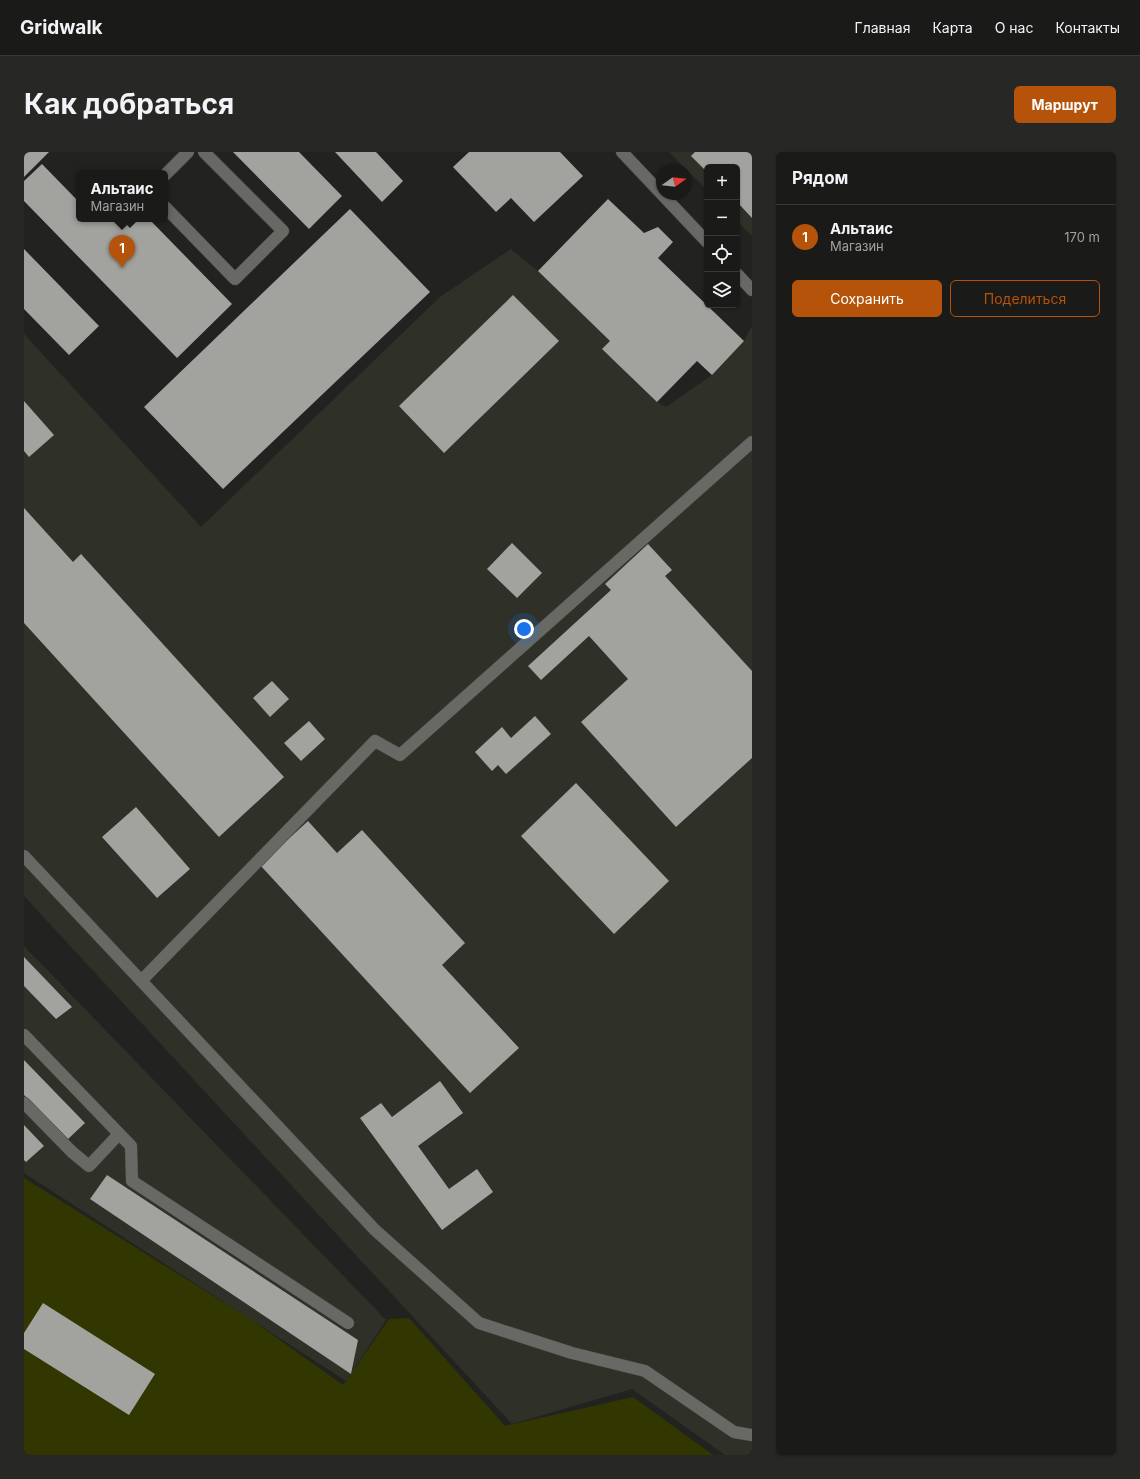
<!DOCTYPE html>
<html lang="ru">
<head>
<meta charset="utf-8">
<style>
	:root { --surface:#1a1a18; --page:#272725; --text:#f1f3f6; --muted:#9fa1a2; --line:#383837; --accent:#b45309 }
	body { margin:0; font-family:Inter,sans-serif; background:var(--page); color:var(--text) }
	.controls { position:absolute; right:12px; top:12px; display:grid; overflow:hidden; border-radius:6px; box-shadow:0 1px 3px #0004 }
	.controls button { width:36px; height:36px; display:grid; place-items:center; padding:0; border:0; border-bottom:1px solid var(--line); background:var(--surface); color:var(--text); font:20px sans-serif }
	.compass { position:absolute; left:632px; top:12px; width:36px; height:36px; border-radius:50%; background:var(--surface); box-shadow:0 1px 3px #0004; rotate:75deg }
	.you { position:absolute; left:500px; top:477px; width:14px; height:14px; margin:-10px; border:3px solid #fff; border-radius:50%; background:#1a73e8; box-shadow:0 0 0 6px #1a73e833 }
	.badge { display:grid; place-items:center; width:26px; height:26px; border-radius:50%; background:var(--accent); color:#fff; font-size:13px; font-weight:700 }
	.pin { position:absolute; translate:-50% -33px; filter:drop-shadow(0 1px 2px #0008) }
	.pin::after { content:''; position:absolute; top:21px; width:14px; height:12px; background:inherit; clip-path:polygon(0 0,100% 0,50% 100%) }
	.popup { position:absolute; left:52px; top:18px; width:92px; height:52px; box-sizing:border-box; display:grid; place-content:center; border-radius:6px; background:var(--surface); filter:drop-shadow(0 1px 3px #0005); font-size:13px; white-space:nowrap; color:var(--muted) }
	.popup b { font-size:15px; color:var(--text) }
	.popup::after { content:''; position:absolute; left:50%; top:100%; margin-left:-8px; border:8px solid transparent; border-top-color:var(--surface) }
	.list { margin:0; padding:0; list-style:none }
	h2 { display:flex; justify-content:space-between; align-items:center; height:52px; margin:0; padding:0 16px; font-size:17px }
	h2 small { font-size:13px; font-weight:400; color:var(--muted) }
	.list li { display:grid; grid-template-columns:26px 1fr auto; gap:12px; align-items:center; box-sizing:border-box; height:64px; padding:0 16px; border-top:1px solid var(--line) }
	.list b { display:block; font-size:15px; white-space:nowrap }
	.list p { margin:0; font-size:13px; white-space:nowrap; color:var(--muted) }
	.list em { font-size:13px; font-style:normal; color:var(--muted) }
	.actions { display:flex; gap:8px; padding:12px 16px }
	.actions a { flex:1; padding:9px 0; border:1px solid var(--accent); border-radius:6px; text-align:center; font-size:14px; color:var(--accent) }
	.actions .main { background:var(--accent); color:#fff }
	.icon { flex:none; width:22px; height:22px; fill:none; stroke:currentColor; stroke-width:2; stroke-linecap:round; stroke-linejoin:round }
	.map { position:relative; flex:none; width:728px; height:1303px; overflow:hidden; border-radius:6px }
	header { display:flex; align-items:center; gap:24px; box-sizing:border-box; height:56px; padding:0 20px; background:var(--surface); border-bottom:1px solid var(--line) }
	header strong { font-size:19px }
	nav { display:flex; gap:22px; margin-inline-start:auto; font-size:14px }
	.intro { display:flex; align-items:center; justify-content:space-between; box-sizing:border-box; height:96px; padding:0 24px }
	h1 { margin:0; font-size:28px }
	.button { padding:10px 18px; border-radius:6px; background:var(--accent); color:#fff; font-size:14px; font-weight:700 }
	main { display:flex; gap:24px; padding:0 24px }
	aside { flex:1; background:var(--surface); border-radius:6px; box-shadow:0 1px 3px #0004 }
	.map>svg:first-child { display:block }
</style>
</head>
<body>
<header>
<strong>Gridwalk</strong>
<nav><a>Главная</a><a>Карта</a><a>О нас</a><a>Контакты</a></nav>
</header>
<div class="intro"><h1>Как добраться</h1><a class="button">Маршрут</a></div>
<main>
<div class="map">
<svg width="728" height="1303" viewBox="0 0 728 1303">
	<rect width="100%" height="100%" fill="#222320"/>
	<!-- built -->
	<path fill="#2f3028" d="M645,0H728V84L713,69V15H683V38Z
		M487,97L514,119L586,189L633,250L642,255L688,223L720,189L728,174V1303H701L608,1237L488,1272L0,744V182L177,375L416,145Z
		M0,794L362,1168L322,1229L0,1021Z"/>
	<!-- green -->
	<path fill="#323600" d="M0,1026L225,1166L319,1233L365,1167L385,1166L481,1274L609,1245L689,1303H0Z"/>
	<!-- building -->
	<path fill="#a2a39f" d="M0,0H25L0,25Z
		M209,0H275L318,44L285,77Z
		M311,0H352L379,29L358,50Z
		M445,0H536L559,24L510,70L487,46L472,60L429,15Z
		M671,0H728V66L713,50V15H683V20L667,4Z
		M18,12L55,50V67H97L106,76L115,67H125L208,152L153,206L0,49V29Z
		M584,47L620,81L634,75L649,90L634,106L720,189L688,223L673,209L633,250L578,197L586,189L514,119Z
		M326,57L406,140L199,337L120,255Z
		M0,97L75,174L45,203L0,157Z
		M489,143L535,189L420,301L375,254Z
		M0,249L30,283L5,305L0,299Z
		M0,356L49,410L57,402L260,625L195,685L0,471Z
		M488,391L518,421L493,446L463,417Z
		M624,392L648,418L641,424L728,519V606L652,675L557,570L604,527L565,484L517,528L504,514L587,438L581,432Z
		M248,529L265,547L246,565L229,546Z
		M511,564L527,582L482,622L474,613L468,619L451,600L478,575L487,586Z
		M285,569L301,587L277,609L260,591Z
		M552,631L645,729L590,782L497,684Z
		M112,655L166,717L133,746L78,685Z
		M284,669L313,701L338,678L441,791L418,813L495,896L446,941L236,713Z
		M0,805L48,855L32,867L0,834Z
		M0,908L61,971L43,988L0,943Z
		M416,929L439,961L394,994L425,1037L453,1017L469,1040L418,1078L336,966L357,951L368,965Z
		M0,973L20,994L2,1010L0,1008Z
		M83,1023L334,1188L327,1222L66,1047Z
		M19,1151L131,1222L105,1263L0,1197V1181Z"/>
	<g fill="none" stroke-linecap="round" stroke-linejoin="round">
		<defs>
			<path id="lane" d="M141,23L164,0
				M141,55L211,127L259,79L180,0
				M0,704L351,1078L455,1171L548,1201L621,1219L710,1280L728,1283
				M117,829L351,589L376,603L728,290
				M0,883L107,994L108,1029L324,1171
				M0,951L48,1000L65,1014L95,982"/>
			<path id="secondary" d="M598,0L683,90
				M713,122L728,138"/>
		</defs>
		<!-- lane casing -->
		<use href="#lane" stroke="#40403e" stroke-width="13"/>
		<!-- secondary casing -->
		<use href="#secondary" stroke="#40403e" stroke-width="13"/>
		<!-- lane -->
		<use href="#lane" stroke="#686865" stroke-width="12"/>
		<!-- secondary -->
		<use href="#secondary" stroke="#686865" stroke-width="12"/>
	</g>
</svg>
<div class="controls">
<button>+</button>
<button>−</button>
<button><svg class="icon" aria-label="locate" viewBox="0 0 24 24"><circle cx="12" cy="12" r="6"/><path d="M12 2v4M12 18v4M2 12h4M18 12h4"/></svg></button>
<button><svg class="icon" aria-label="layers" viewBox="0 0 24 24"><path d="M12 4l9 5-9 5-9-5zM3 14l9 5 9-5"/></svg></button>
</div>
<svg class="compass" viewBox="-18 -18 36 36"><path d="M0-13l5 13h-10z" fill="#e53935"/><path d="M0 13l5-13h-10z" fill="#9fa1a2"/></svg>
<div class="you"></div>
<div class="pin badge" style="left:98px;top:116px">1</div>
<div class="popup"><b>Альтаис</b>Магазин</div>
</div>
<aside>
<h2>Рядом<small></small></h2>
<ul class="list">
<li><span class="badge">1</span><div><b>Альтаис</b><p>Магазин</p></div><em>170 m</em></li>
</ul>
<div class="actions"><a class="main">Сохранить</a><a>Поделиться</a></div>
</aside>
</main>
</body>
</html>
